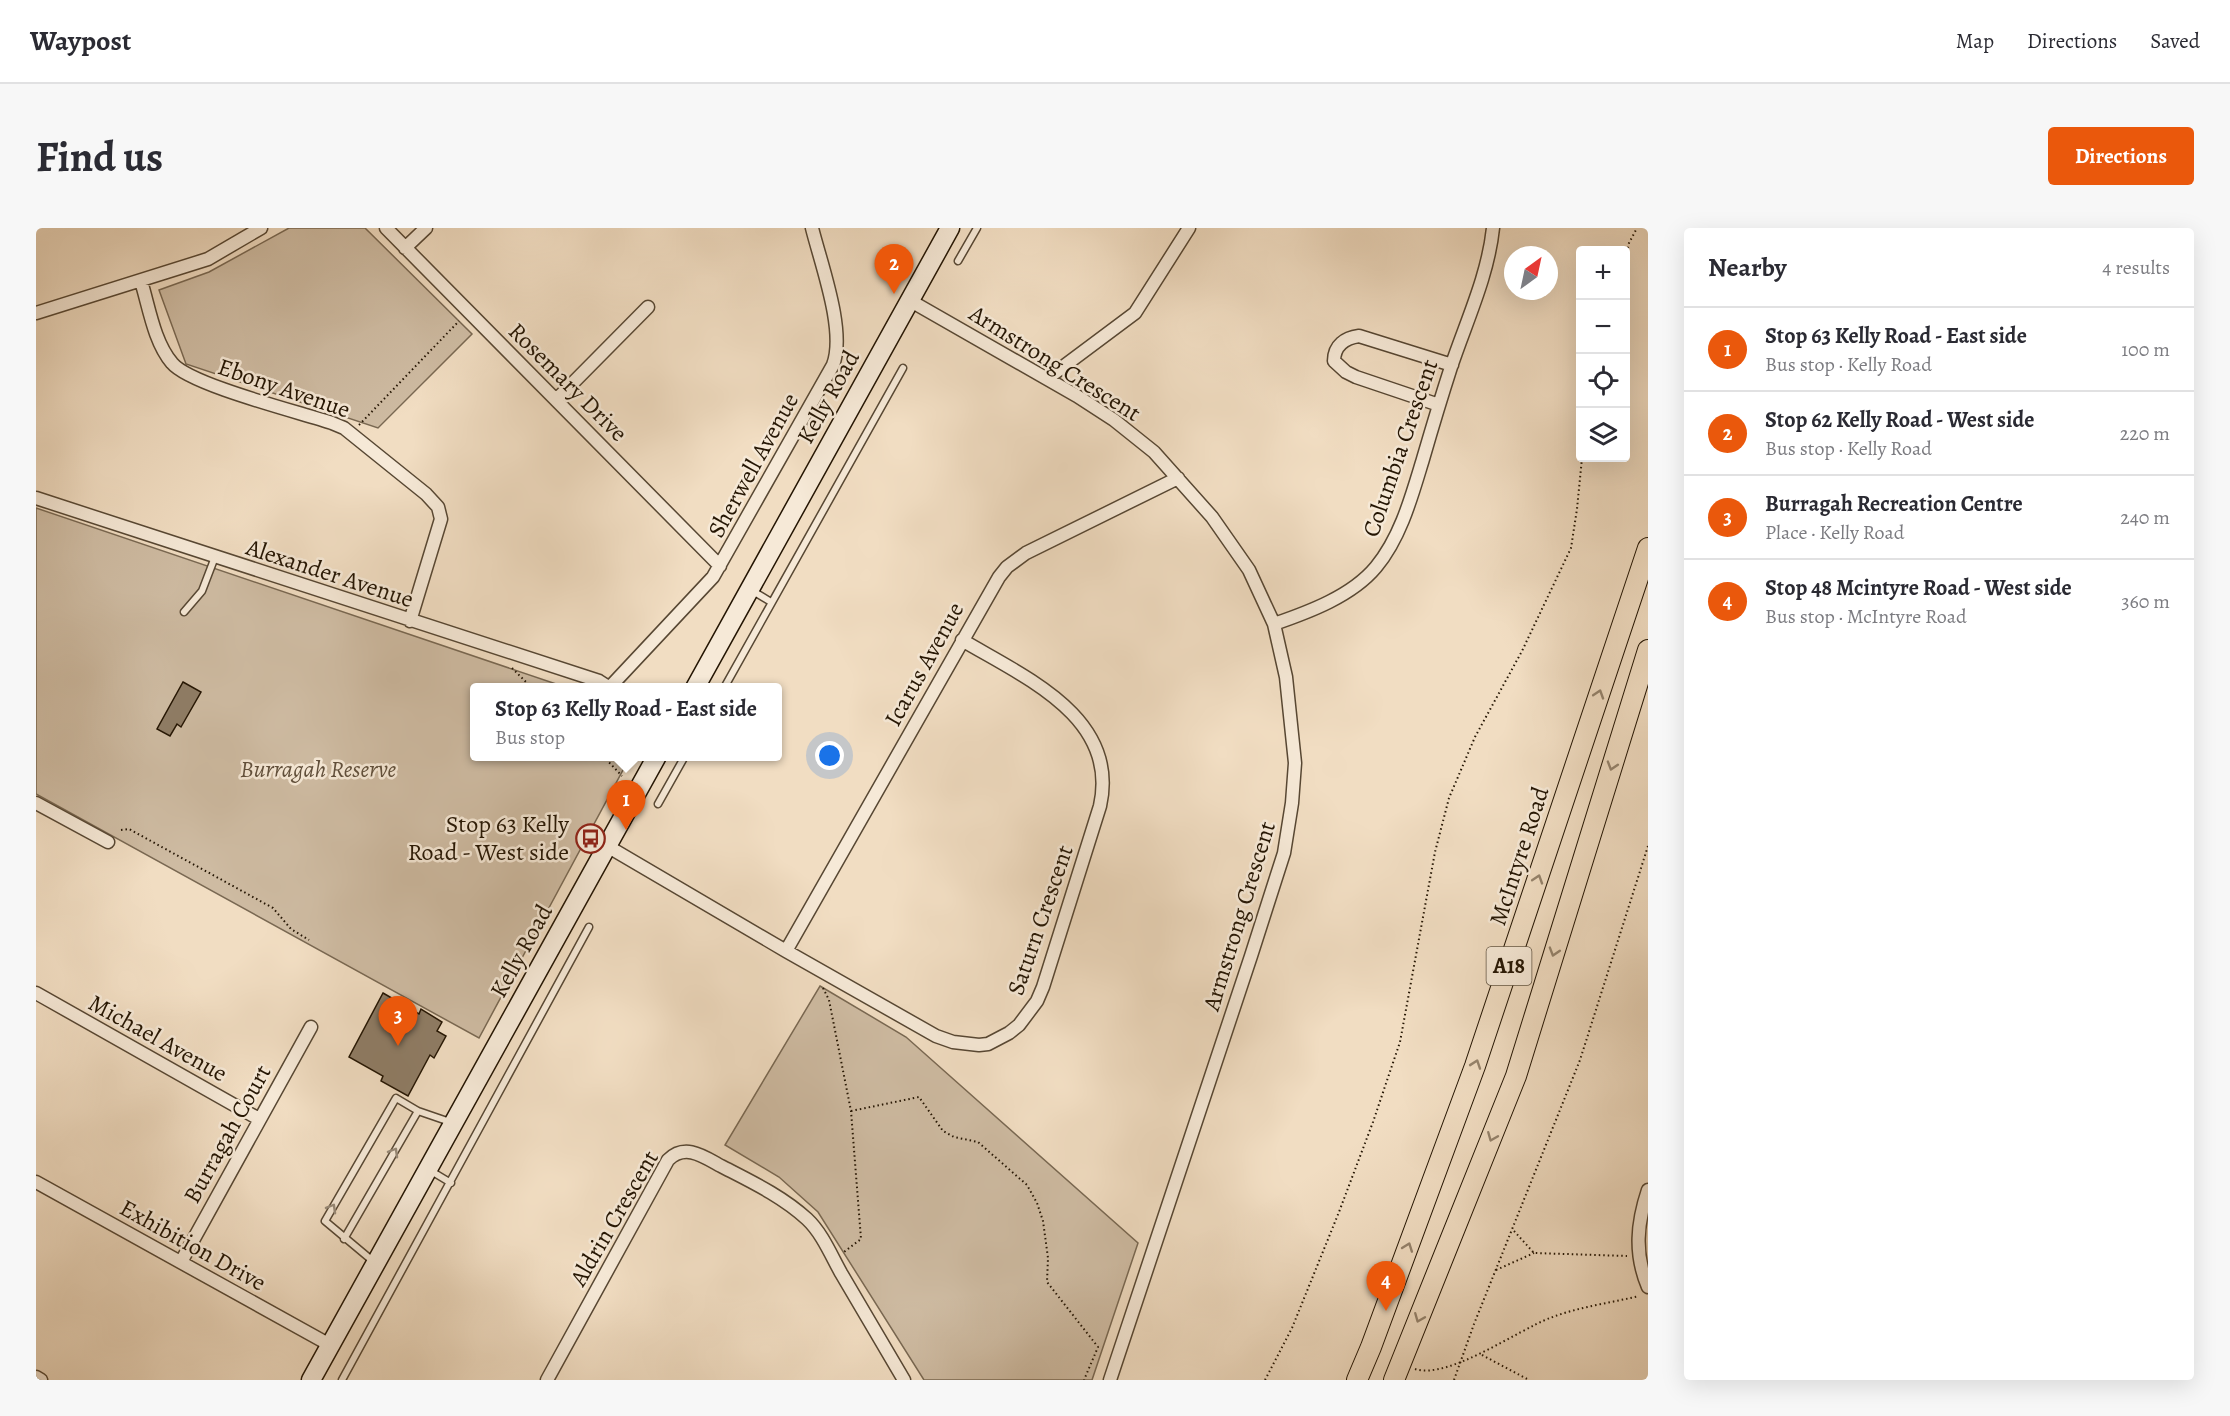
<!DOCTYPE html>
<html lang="en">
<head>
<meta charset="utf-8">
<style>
	:root { --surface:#fff; --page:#f7f7f7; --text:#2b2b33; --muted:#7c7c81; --line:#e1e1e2; --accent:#ea580c }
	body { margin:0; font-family:Alegreya,serif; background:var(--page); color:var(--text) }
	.controls { position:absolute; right:18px; top:18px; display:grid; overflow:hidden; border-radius:6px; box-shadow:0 6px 24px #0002 }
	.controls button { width:54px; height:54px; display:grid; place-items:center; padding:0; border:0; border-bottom:2px solid var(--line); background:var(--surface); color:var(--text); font:30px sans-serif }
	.compass { position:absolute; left:1468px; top:18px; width:54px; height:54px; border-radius:50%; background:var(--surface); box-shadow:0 6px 24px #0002; rotate:33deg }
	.you { position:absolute; left:794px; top:528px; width:21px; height:21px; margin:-15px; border:4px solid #fff; border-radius:50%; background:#1a73e8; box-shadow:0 0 0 9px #1a73e833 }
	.badge { display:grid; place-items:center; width:39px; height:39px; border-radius:50%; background:var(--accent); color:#fff; font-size:20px; font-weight:700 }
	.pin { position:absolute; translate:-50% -50px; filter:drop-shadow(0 2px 3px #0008) }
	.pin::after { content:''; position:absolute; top:32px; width:21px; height:18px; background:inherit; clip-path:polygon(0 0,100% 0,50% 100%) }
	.popup { position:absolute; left:434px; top:455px; width:312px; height:78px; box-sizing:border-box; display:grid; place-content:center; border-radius:6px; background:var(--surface); filter:drop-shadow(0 2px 4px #0005); font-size:20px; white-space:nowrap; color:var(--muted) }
	.popup b { font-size:22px; color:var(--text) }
	.popup::after { content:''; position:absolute; left:50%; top:100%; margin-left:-12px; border:12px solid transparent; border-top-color:var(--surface) }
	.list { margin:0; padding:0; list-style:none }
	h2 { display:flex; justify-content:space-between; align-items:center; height:78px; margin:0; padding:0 24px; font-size:26px }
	h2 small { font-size:20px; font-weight:400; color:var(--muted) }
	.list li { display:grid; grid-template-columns:39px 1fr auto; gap:18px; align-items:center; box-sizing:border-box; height:84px; padding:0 24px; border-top:2px solid var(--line) }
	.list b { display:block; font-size:22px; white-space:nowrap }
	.list p { margin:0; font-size:20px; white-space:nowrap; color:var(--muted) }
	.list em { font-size:20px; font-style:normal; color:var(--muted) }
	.icon { flex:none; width:33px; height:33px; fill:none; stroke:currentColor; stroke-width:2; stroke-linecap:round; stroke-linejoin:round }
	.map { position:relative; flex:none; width:1612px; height:1152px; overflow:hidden; border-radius:6px }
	header { display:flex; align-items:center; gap:36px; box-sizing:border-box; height:84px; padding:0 30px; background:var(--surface); border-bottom:2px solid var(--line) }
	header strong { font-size:28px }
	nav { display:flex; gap:33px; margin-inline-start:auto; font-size:21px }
	.intro { display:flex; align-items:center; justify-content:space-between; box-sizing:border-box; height:144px; padding:0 36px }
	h1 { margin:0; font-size:42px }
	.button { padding:15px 27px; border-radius:6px; background:var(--accent); color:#fff; font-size:21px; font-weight:700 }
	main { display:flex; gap:36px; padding:0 36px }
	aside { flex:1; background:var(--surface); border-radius:6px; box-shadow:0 6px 24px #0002 }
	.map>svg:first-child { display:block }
</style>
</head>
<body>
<header>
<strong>Waypost</strong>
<nav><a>Map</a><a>Directions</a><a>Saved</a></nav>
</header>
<div class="intro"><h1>Find us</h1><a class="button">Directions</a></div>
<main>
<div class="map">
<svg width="1612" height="1152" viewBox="0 0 1612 1152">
	<rect width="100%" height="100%" fill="#f1ddc2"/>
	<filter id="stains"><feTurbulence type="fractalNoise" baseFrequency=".00333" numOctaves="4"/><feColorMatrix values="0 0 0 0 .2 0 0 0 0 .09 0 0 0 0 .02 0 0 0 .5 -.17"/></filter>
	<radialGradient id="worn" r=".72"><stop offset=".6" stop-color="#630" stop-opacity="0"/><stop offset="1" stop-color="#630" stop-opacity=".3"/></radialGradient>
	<!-- green -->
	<path fill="#cebba2" stroke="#796852" stroke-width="1.5" d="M253,0H329L436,106L342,200L150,136L123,62L173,44Z
		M0,280L529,459L438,460V528L594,529L443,810L0,566Z
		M784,758L870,809L1102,1015L1056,1152H888L782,984L743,949L689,917Z"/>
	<!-- building -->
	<path fill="#8f7d66" stroke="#241503" stroke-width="1.5" d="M147,454L165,464L145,499L141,496L134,508L121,501Z
		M347,765L383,786L385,781L406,794L401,803L410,808L398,830L394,827L372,868L345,853L347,848L313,829Z"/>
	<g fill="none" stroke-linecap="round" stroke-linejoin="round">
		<defs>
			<path id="lane" d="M922,33L941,0
				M715,362L735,374
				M148,384L166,363L179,329
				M688,460L867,140
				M622,576L649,528
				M395,943L415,955
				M308,1011L382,883
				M338,1034L289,993L360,870L382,883L414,894
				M306,1152L553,699"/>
			<path id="street" d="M350,0L684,338
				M369,20L390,0
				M105,53C113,79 118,114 136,135C154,157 263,184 296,195L308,200L390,266L402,279L405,291L374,393
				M873,72L1041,168L1078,192L1118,224L1176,289L1213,342L1238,396L1250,449L1259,535L1256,575L1248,625L1215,728L1074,1152
				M0,85L172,31L225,0
				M1012,150L1099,85L1153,0
				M520,172L612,79
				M1403,177L1320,149L1310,144L1298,133C1298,117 1309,110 1323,108L1416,137
				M0,270L563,453L574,460
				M1238,396C1273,384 1316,368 1340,339C1365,309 1376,267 1387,231C1396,200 1405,170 1415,139C1430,94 1452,48 1457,0
				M574,459L677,349L797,137C810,103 785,36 776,0
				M0,575L72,614
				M571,618L750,723L900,808L917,814L943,817L952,816L973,805L983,797L1001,773L1007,759L1064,578C1084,489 988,449 926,412
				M750,723L963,349L971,339L990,325L1142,250
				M0,765L223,891
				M0,954L294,1117
				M1612,962C1601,995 1598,1026 1612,1059
				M145,1034L275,799
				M0,1149L5,1152
				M511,1152L632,932C649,915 667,928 685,938C714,953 746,968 771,991C786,1005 795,1027 805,1045C826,1081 847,1116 868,1152"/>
			<path id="secondary" d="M659,460L914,0
				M275,1152L621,528"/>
			<path id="primary" d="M1321,1152L1335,1119L1439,838L1612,320
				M1358,1152L1480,848L1612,422"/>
		</defs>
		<!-- lane casing -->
		<use href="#lane" stroke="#574733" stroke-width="9"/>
		<!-- street casing -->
		<use href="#street" stroke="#574733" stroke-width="15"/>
		<!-- secondary casing -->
		<use href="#secondary" stroke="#241503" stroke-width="21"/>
		<!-- primary casing -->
		<use href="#primary" stroke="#241503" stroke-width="22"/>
		<!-- path -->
		<path stroke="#241503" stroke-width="2" stroke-dasharray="1.5 3" stroke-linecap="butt" d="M1590,29L1593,15L1601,0
			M323,197L423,93
			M476,440L496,460
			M567,528L586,548
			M85,602L93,601L237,680L255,701L273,712
			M787,760L793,772L815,883L825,1011L808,1024
			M815,883L883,869L907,903L918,909L942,914L991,957L1001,975L1007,993L1012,1030L1011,1054L1062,1119L1048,1152
			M1478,1003L1498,1025L1591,1028
			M1460,1042L1498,1025
			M1446,1127L1493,1152
			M1379,1141C1412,1152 1482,1102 1514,1090C1542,1079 1574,1075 1603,1068
			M1229,1152L1256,1100L1303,984L1337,894L1364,814L1399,624L1413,570L1439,509L1486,423L1535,320L1541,281L1546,230
			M1418,1152L1438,1096L1544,832L1612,618"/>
		<!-- lane -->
		<use href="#lane" stroke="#f6e9d7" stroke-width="6"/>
		<!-- street -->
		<use href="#street" stroke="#f6e9d7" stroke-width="12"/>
		<!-- secondary -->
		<use href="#secondary" stroke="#f6e9d7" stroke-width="18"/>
		<!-- primary -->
		<use href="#primary" stroke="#f1ddc2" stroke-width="20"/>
	</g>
	<!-- one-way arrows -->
	<defs><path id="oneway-chevron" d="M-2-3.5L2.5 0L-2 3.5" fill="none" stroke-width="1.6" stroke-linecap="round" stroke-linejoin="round" transform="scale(1.5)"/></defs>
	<g stroke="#95836c">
		<use href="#oneway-chevron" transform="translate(1563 466) rotate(-72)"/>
		<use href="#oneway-chevron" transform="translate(1576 538) rotate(107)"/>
		<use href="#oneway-chevron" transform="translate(1502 651) rotate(-72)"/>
		<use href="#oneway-chevron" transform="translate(1518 724) rotate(107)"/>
		<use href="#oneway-chevron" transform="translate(1440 836) rotate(-71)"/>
		<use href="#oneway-chevron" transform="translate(1456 909) rotate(112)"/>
		<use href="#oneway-chevron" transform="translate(1372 1019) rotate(-70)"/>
		<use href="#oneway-chevron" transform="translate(1383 1090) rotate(112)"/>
	</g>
	<g stroke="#988a78">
		<use href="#oneway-chevron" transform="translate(358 924) rotate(-60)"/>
		<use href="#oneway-chevron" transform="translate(296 980) rotate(-60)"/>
	</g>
	<!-- icons -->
	<defs>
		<symbol id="bus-ring" viewBox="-11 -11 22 22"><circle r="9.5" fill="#f6e9d7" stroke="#8f2418" stroke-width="1.5"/><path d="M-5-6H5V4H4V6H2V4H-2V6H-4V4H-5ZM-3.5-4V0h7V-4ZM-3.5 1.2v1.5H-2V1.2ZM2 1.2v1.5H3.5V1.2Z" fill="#8f2418"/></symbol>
	</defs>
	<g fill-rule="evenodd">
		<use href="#bus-ring" x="538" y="594" width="33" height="33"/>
	</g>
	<g text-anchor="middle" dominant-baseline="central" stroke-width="5" stroke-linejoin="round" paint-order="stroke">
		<!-- shield labels -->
		<rect fill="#f6e9d7" stroke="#635543" stroke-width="1.5" x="1450.5" y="719" width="45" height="38" rx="4.5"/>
		<g font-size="22" font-weight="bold" fill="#241503">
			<text x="1473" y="738">A18</text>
		</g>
		<!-- street labels -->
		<g font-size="24" fill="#241503" stroke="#f6e9d7">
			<text transform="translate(1019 135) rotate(32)">Armstrong Crescent</text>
			<text transform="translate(532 154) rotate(45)">Rosemary Drive</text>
			<text transform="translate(248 160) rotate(19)">Ebony Avenue</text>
			<text transform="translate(792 169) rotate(-61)">Kelly Road</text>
			<text transform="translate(1364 220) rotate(-71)">Columbia Crescent</text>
			<text transform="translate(717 237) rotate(-61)">Sherwell Avenue</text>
			<text transform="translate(294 345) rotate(18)">Alexander Avenue</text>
			<text transform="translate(888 436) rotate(-61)">Icarus Avenue</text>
			<text transform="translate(1483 628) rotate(-72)">McIntyre Road</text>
			<text transform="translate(1203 688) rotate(-73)">Armstrong Crescent</text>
			<text transform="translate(1004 692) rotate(-71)">Saturn Crescent</text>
			<text transform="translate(485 723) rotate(-61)">Kelly Road</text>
			<text transform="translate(122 810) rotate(29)">Michael Avenue</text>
			<text transform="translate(191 906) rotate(-61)">Burragah Court</text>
			<text transform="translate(578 990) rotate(-60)">Aldrin Crescent</text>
			<text transform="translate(157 1017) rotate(29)">Exhibition Drive</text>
		</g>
		<!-- park labels -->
		<g font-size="24" font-style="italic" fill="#604f3b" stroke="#f6e9d7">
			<text x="282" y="541">Burragah Reserve</text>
		</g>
		<!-- poi labels -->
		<g font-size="24" fill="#241503" stroke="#f6e9d7" text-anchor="end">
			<text x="533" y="596">Stop 63 Kelly<tspan x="533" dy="28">Road - West side</tspan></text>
		</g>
	</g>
	<rect width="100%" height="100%" filter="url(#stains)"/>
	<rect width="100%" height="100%" fill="url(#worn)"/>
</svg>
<div class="controls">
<button>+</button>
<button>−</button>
<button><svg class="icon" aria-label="locate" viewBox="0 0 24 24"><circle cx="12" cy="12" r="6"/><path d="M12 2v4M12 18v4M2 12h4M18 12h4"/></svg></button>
<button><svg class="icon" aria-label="layers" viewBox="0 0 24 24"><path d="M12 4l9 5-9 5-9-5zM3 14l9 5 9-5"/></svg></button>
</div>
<svg class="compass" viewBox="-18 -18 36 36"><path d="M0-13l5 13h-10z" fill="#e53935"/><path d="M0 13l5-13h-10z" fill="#7c7c81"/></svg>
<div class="you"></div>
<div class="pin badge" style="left:590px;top:602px">1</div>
<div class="popup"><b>Stop 63 Kelly Road - East side</b>Bus stop</div>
<div class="pin badge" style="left:858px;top:66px">2</div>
<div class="pin badge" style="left:362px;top:818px">3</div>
<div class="pin badge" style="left:1350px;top:1083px">4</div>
</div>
<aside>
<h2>Nearby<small>4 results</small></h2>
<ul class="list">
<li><span class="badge">1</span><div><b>Stop 63 Kelly Road - East side</b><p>Bus stop · Kelly Road</p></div><em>100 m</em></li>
<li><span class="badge">2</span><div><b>Stop 62 Kelly Road - West side</b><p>Bus stop · Kelly Road</p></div><em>220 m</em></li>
<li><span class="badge">3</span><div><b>Burragah Recreation Centre</b><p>Place · Kelly Road</p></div><em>240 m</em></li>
<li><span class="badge">4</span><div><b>Stop 48 Mcintyre Road - West side</b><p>Bus stop · McIntyre Road</p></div><em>360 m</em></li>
</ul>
</aside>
</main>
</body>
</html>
